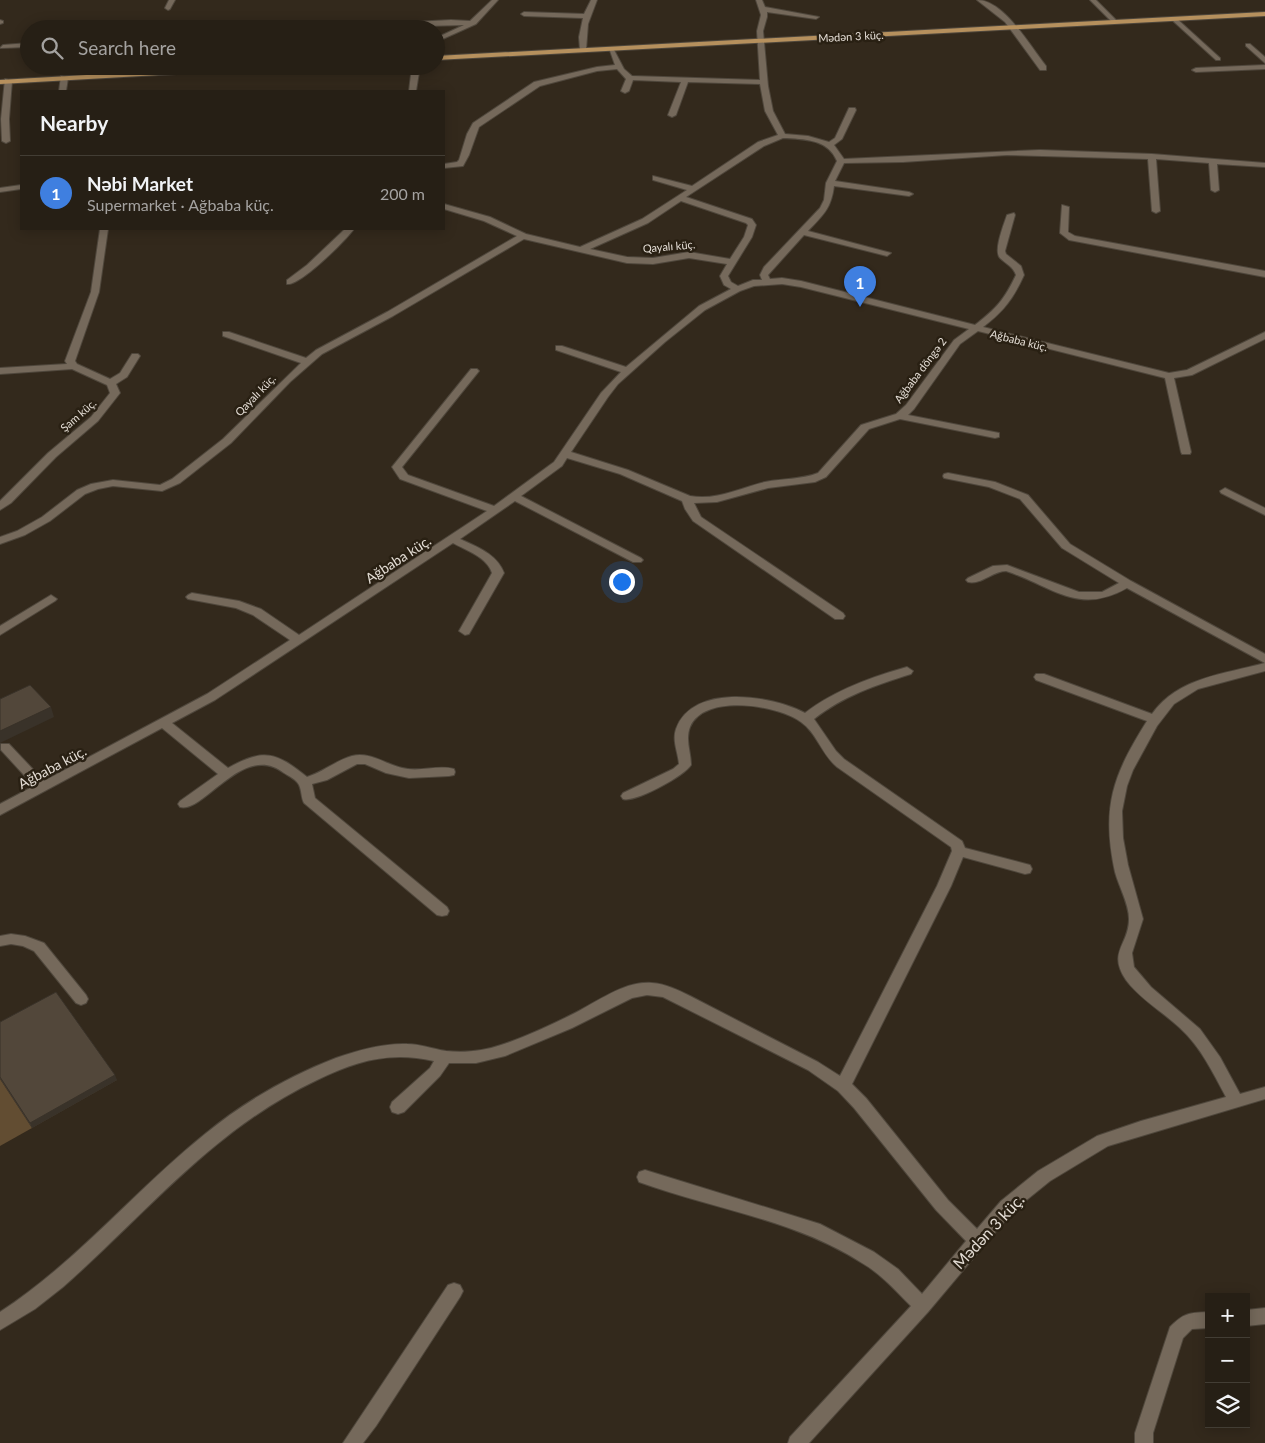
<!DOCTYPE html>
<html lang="en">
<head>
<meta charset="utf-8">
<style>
	:root { --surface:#261f15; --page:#322c22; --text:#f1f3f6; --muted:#a4a2a0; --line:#423d34; --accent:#adaefb }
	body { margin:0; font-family:Lato,sans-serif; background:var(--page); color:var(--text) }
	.controls { position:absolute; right:15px; bottom:15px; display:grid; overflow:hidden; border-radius:0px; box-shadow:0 2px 12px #0003 }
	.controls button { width:45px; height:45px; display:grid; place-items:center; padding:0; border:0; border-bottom:1px solid var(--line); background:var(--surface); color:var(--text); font:25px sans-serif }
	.you { position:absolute; left:621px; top:581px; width:18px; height:18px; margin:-12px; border:4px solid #fff; border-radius:50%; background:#1a73e8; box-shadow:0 0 0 8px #1a73e833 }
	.badge { display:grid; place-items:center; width:32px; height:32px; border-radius:50%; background:var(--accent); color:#fff; font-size:16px; font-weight:700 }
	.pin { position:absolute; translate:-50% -41px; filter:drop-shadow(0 1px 2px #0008) }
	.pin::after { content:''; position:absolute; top:26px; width:18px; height:15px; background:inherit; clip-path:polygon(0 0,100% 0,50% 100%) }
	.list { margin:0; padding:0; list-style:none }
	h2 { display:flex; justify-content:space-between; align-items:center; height:65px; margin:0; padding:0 20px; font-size:21px }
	h2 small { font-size:16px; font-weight:400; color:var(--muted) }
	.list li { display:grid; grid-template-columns:32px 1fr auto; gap:15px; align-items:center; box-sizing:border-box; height:75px; padding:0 20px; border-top:1px solid var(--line) }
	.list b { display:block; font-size:19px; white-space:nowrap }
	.list p { margin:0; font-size:16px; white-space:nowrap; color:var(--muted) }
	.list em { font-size:16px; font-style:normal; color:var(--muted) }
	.icon { flex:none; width:28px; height:28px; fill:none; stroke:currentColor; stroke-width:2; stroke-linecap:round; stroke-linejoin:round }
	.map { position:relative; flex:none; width:1265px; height:1443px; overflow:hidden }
	.search { position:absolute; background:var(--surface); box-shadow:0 2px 12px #0003; left:20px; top:20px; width:425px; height:55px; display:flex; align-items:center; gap:12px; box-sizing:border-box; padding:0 18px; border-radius:28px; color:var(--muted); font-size:19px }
	.panel { position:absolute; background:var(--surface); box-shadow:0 2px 12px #0003; left:20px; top:90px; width:425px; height:140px; border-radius:0px }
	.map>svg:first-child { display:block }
</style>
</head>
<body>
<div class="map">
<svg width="1265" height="1443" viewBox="0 0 1265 1443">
	<rect width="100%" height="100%" fill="#33291c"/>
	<!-- green -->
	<path fill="#624d32" d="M0,1079L32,1128L0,1146Z"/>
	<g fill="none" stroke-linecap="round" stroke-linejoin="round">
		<defs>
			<path id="minor" d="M169,0H175L170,9L168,10L165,8Z
				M492,0H498L476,24L436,42V38L464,25L315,29L318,27L451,20L470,21Z
				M591,0H597L588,24L586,50L583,52L580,50L579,37L583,18L524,16L521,14L524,12L584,14Z
				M756,0H762L765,7L819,17L816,19L767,12V17L763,31L768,86L773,111L785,134L808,136L829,142L835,138L849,108H855L856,110L842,139L834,145L844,159L1040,150L1152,154L1265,163V167L1217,164L1219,190L1215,192L1211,190L1209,163L1156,159L1160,211L1156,213L1152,211L1148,159L1007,155L903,162L844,163L835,181L909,192L913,194L909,196L834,186C831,209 823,215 808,231L891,253L887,256L804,235L768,275L770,279L782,278L801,281L975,325C997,308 1004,300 1016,275C1013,266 1006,264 1000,258C993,251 1004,224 1007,215L1014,213L1015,215L1005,251L1006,254L1021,266L1024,275C1013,299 1004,311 983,327L1169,373L1187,370L1265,332V339L1192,375L1174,378L1191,452L1190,454H1182L1181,452L1165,378L978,331L960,344L914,409L908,415L999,433V437L995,438L900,419L869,429L826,477L815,482L768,488L717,502L694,503L701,517L843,613L845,616L843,619H835L693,521L685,509L682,501L620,474L567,458L562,466L521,496L641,558L643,560L641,562H633L515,501L460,539C477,547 497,554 504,573L469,634L465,635L459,631L492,573C487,557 467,551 453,543L215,700L172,723L228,768C264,748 276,752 307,777C323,772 337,760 352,756C372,751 388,767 408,769C423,771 439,765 454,769L455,772L454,775L449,776L409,778L386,773L365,764H357L327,780L312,784L315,798L447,907L449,911L447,915L442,916L437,915L304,803C301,798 302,791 299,785C297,780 289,776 284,773C243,741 204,814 180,807L178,804L180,801L218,774L162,728L0,815V804L34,786L1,750V744H9L44,781L207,694L290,640L253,615L236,608L188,599L186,597L188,595L192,593L239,601L261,609L299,635L487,511L400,479L392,467L471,369H477L479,371L402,467L408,475L494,506L554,462L601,393L621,372L556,350V346H562L626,367L699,306L731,289L724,285L720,276L727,264L689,258L653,264L627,263L524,239L393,316L322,354L290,382L231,443L180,483L162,491L113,486L98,489L85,494L50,521L25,535L0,544V537L17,531L42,517L77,490L91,484L113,480L160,485L172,479L223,439L301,363L223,336V332H229L306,358L316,350L387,312L517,236L484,221L444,209V204L490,217L526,234L580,247L642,219L687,190L653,180V176L692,186L758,142L778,135L765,111L760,84L688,82L676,115L672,117L668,115L681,82L633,80L629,91L625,93L621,91L626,79L617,69L597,71L540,86L479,127L469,155L463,166L444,168V164L457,162L459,160L467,134L473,123L534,82L597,67L615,65L609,48H613L624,69L632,76L760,80L757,31L761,15ZM783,138C804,139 828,139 837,161L826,183L824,200L820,208L764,267L760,275L762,280H753L738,286L731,282L728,276L752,237L756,225L752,219L686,197L764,146ZM681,201L746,223L748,225L744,237L730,259L689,252L653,258L627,257L590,249L648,223ZM782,284L801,287L969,329L954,340L906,405L896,414L861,425L818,473C801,480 783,478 765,482C740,488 716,501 690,496L628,470L571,452L608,397L618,384L665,342L705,310L740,291L754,286Z
				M977,0C1004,0 1030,46 1046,66V70H1040L1005,22Z
				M1090,0H1096L1117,21V23H1113Z
				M1172,18H1176L1220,58V60H1216L1172,20Z
				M0,20L3,21V23L0,24Z
				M29,43V47L0,48L3,45Z
				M1246,44H1250L1265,57V63L1246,46Z
				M1265,65V69L1196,72L1192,70L1196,68Z
				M127,66H135L133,76L126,74Z
				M412,66H420L416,91H409Z
				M61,76L68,78L66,91H59Z
				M5,79L12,81L9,119L10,141L6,143L2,141L1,119Z
				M21,185V189L0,192V188Z
				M1062,205L1069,207L1068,232L1075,236L1265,271V277L1069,240L1060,233Z
				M100,229H108L99,292L75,361L77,364L110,379L120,373L132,354H138L140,356L127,377L116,384L120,393L98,421L56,457L11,503L0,510V501L48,453L91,417L110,393L107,385L72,369L0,374V368L67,364L65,361L91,292Z
				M345,229H354C345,241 300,286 287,284V280L307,265Z
				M948,473L995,482L1028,495L1070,544L1131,581L1265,654V663L1127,588C1078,616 1052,586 1006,571C993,571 981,585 968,582L966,580L968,578L993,566L1007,565L1079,592H1102L1119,583L1062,548L1020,499L989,487L944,478L943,476L944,474Z
				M1225,488L1265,508V515L1221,493L1220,491Z
				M51,595L57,599L55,601L0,635V626Z
				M1265,663V671L1198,689L1174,704L1157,726L1133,770L1127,786L1122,811L1123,838L1128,865L1143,919L1132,953L1134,967L1151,987L1200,1029L1220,1057L1240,1094L1265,1087V1099L1108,1146L1050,1181L1013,1211L928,1312L809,1443H788L790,1437L911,1306C895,1290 881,1274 862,1263C796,1220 713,1209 639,1182L637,1177L639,1172L645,1170L820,1224L874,1252L898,1269L922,1294L966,1241L936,1210L854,1108L838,1091L808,1070L663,997L647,995L632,998L572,1028L505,1056L476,1063H449L440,1076L404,1112L398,1114L392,1112L390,1107L392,1102L430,1068L434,1061C389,1051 357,1061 317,1080C213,1129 147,1213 63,1287L35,1309L0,1330V1312C77,1262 134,1191 205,1134C244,1102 289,1076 336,1058C359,1050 383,1043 407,1044C420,1044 433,1049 446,1051C464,1053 484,1051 501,1045C526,1037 551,1025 575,1013C599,1001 624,981 652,983C666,984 678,990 690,996L818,1062L840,1076L937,886L952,851L951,847L837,767C822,755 817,733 801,722C778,705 704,693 690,727C685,740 691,752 691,765C684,776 635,803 623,799L621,796L623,793L673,769L679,764C678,752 672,741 676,729C692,683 772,695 805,713C835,690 871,677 907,667L913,671L911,674C876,685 843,696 814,719L836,751L844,759L962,841L965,848L1030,865L1032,869L1030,873L1025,874L963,857L951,886L852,1084L866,1098L948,1200L977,1229L1001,1201L1038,1171L1097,1136L1141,1121L1226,1097C1213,1073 1201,1047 1180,1028C1163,1012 1140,999 1126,980C1107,952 1129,945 1129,919C1129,904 1119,887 1115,872C1101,807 1113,775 1147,721L1036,680L1034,677L1036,674H1044L1152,714C1178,677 1225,674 1265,663Z
				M11,934L25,936L44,943L86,995L88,999L86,1003L81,1005L76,1003L34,951L23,946L11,944L0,946V936Z
				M454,1283L460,1285L463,1291L460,1297L376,1426L363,1443H343L448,1285Z
				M1265,1308V1324L1246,1326V1310Z
				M1209,1312V1328L1192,1329L1183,1338L1153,1433V1443H1135V1433L1170,1327C1184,1313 1188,1313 1209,1312Z"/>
			<path id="major" d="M1265,12V16L436,60V56Z
				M242,66H287L284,68L0,84V80Z"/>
		</defs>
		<!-- minor casing -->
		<use href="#minor" stroke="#4f473c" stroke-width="2"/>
		<!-- major casing -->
		<use href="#major" stroke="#4f473c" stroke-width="2"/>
		<!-- minor -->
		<use href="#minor" fill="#75695b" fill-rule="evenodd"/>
		<!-- major -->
		<use href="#major" fill="#b6905d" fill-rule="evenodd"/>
	</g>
	<!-- wall -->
	<path fill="#473d32" d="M0,1022L117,1080L32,1128L0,1079Z"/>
	<!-- shaded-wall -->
	<path fill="#393229" d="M51,707L54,717L0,743V731Z
		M115,1075L117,1080L32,1128L30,1123Z"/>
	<!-- building -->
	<path fill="#52473a" stroke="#393229" d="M30,685L51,707L0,731V699Z
		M56,992L115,1075L30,1123L0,1077V1022Z"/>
	<g text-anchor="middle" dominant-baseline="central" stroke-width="5" stroke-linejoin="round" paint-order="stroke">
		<!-- far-street labels -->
		<g font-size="11" fill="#e4ddd5" stroke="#292013">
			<text transform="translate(851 36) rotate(-3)">Mədən 3 küç.</text>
			<text transform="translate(669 246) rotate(-5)">Qayalı küç.</text>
			<text transform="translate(1019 340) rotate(14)">Ağbaba küç.</text>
			<text transform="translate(920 370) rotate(-53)">Ağbaba döngə 2</text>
			<text transform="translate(255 395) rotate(-46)">Qayalı küç.</text>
			<text transform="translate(78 415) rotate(-41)">Şam küç.</text>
		</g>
		<!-- street labels -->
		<g font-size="14" fill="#e4ddd5" stroke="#292013">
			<text transform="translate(398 559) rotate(-33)">Ağbaba küç.</text>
			<text transform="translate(52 767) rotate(-28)">Ağbaba küç.</text>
		</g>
		<!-- near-street labels -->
		<g font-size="16" fill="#e4ddd5" stroke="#292013">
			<text transform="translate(988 1231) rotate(-47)">Mədən 3 küç.</text>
		</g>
	</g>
</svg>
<div class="controls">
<button>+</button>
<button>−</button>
<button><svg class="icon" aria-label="layers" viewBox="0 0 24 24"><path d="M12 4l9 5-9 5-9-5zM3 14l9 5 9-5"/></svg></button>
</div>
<div class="you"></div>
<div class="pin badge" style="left:860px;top:307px;background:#3f7fe0">1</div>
<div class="search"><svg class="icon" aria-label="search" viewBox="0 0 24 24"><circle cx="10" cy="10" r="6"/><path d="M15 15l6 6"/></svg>Search here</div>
<section class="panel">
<h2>Nearby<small></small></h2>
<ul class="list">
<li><span class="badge" style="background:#3f7fe0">1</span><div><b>Nəbi Market</b><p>Supermarket · Ağbaba küç.</p></div><em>200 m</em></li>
</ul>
</section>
</div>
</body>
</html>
